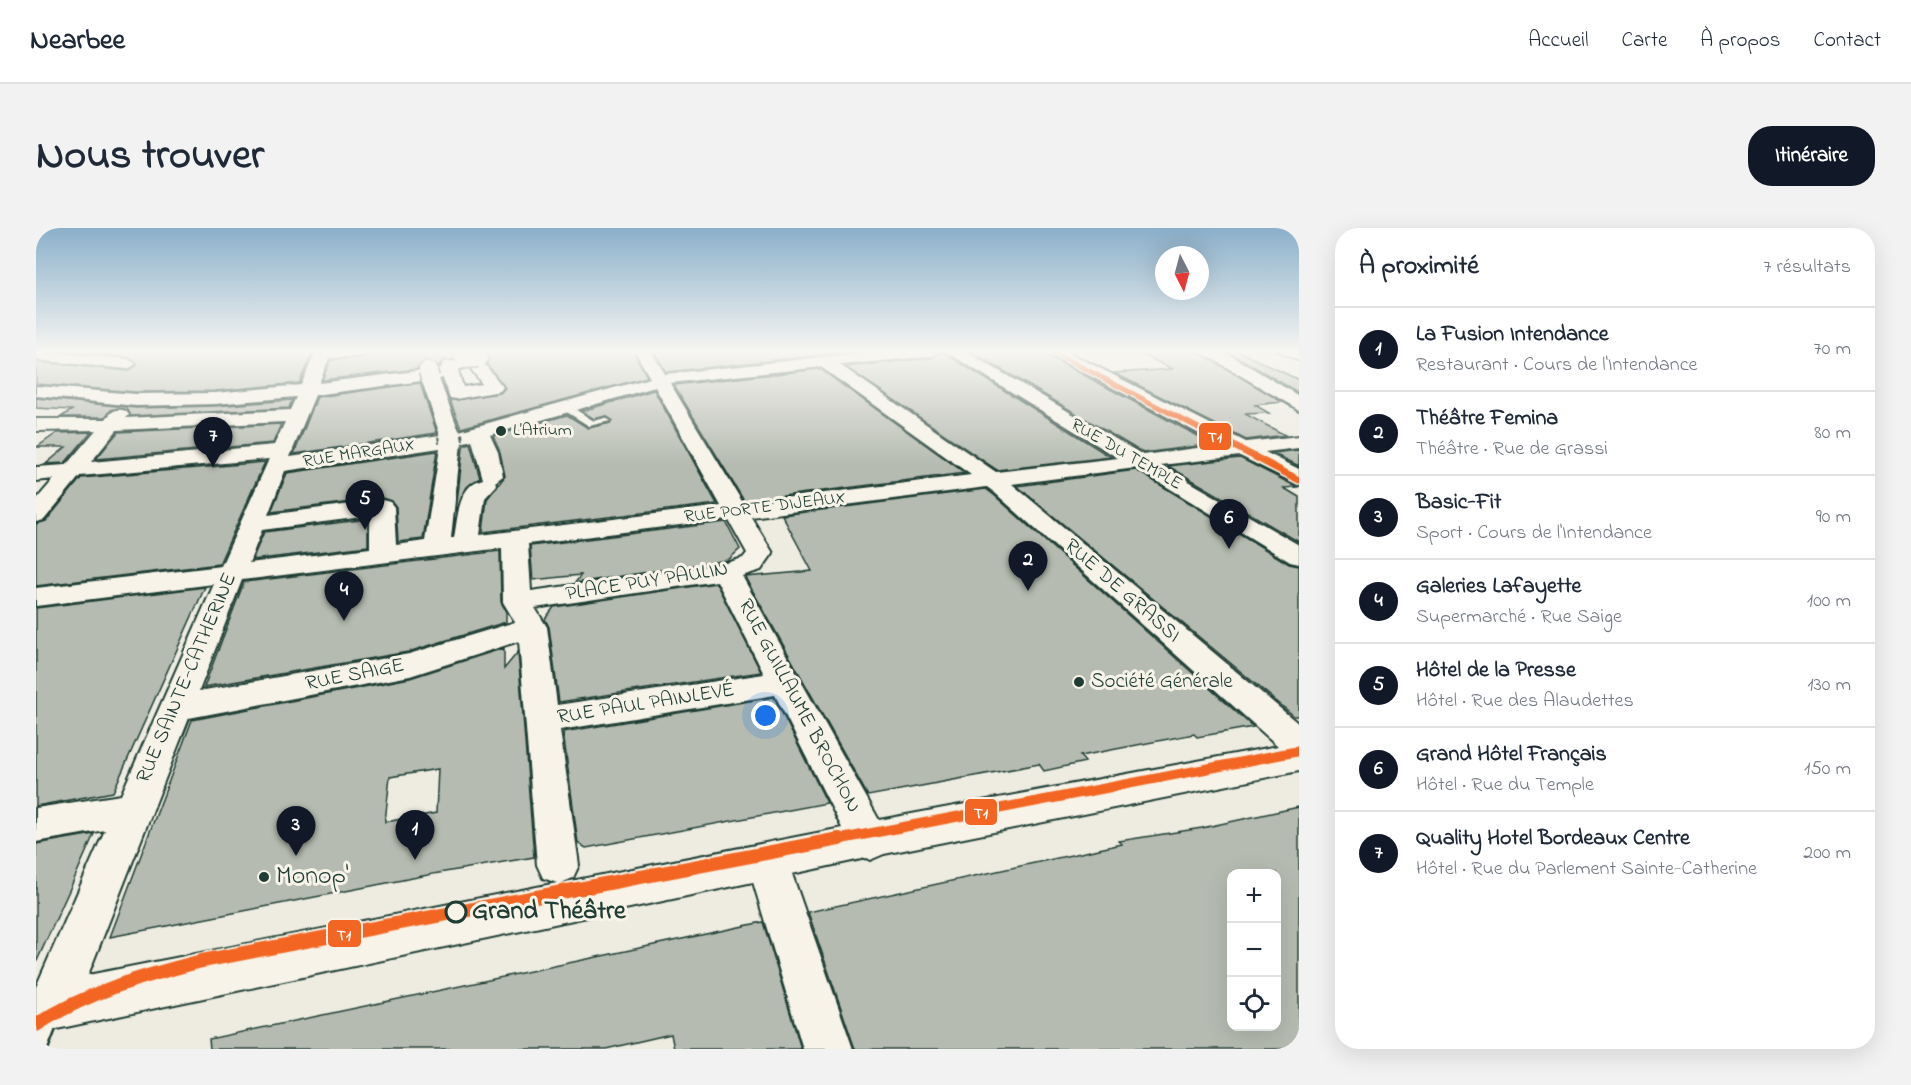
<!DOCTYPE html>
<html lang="fr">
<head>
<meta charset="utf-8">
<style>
	:root { --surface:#fff; --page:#f2f2f3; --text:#1f2937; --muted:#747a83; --line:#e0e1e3; --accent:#111827 }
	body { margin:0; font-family:"Indie Flower",sans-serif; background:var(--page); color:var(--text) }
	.controls { position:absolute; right:18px; bottom:18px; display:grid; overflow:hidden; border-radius:12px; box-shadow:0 6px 24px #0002 }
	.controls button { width:54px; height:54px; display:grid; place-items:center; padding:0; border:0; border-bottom:2px solid var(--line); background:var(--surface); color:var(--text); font:30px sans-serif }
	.compass { position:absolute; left:1119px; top:18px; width:54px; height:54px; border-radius:50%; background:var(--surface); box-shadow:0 6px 24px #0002; rotate:174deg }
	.you { position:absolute; left:730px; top:488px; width:21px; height:21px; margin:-15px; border:4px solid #fff; border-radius:50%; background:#1a73e8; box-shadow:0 0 0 9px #1a73e833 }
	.badge { display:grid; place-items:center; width:39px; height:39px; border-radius:50%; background:var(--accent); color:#fff; font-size:20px; font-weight:700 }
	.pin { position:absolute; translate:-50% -50px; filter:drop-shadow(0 2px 3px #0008) }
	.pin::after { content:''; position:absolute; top:32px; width:21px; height:18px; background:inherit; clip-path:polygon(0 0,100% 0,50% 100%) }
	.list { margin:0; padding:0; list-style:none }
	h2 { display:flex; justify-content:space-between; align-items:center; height:78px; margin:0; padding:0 24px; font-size:26px }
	h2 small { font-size:20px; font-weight:400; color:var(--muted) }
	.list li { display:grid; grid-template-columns:39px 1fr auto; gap:18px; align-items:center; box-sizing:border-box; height:84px; padding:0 24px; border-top:2px solid var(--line) }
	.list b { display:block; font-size:22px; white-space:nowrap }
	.list p { margin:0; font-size:20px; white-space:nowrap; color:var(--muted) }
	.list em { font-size:20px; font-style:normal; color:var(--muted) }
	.icon { flex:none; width:33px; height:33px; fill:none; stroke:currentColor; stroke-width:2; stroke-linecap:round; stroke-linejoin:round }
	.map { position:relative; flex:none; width:1263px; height:821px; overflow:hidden; border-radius:24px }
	header { display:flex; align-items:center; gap:36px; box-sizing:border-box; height:84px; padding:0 30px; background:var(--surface); border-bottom:2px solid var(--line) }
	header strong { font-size:28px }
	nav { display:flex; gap:33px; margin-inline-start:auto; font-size:21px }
	.intro { display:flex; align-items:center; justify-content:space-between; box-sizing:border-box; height:144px; padding:0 36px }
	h1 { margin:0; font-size:42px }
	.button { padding:15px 27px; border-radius:24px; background:var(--accent); color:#fff; font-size:21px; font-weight:700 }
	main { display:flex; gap:36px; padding:0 36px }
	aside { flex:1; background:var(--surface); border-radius:24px; box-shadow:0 6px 24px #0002 }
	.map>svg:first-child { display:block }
</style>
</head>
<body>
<header>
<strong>Nearbee</strong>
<nav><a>Accueil</a><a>Carte</a><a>À propos</a><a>Contact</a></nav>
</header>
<div class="intro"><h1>Nous trouver</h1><a class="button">Itinéraire</a></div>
<main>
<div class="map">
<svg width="1263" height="821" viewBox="0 0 1263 821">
	<rect width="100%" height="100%" fill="#eeece1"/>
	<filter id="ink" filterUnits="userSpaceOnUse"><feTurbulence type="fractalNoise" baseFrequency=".0167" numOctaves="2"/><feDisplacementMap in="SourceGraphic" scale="12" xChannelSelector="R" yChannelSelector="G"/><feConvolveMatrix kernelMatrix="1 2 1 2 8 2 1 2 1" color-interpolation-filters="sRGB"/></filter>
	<g filter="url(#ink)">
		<!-- building -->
		<path fill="#b5bbb0" stroke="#1f3d34" stroke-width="1.5" fill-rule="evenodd" d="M60,123H277L263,155L179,163L100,164L0,156V134L92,143L102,137L92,129L55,126Z
			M336,123H420V124L417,131L407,132L403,138L389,132L381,141L286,152L295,132L326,130Z
			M451,123H597L611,149L425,200L414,172L464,165L469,160L451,136L453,130Z
			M618,123H821L630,144Z
			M906,123L908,125L1075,229L961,242L810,139L896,130Z
			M934,123H1003L1177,216L1107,225Z
			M1098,123H1161L1246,174L1219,177L1233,185L1209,186L1249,207L1210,212L1078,145L1137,141Z
			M1191,123H1202L1263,152V165Z
			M784,141L929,245L708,273L638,157Z
			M384,155L401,205L258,226L281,169Z
			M618,162L681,276L447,304L451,271L469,248L464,224L457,208L531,187L552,200L575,195L576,192L570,188L558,191L546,183Z
			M0,170L100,180L179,178L256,172L253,180L95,188L92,182L83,180L75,182L69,189H25L36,182L0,180Z
			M245,196L237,215L60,231L82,204Z
			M55,204L29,235L10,236L30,219H1L21,205Z
			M434,215L444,250L431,259L420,284L427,220L428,217Z
			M1263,222V238L1237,225Z
			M401,223L387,311L362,314L360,279L356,273L347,270L235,284L251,245Z
			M1204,230L1261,259L1248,260L1263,269V314L1132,238Z
			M229,234L183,336L0,358V296L10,293L45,250Z
			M1100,242L1253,336L1263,338V488H1258L981,258Z
			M950,261L958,267L1217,499L1161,509L1158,506L1044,528L1049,534L1008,543L1003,536L832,568L709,349L776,343L746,287Z
			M332,291V318L216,332L228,304Z
			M690,294L704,321L692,332L539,355L545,347L497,352L494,318Z
			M464,323L465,374L470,383V394L372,424L168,459L208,354Z
			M680,355L725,444L523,474L513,399L509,391L518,379Z
			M169,359L77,564L0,578V380Z
			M468,420V441L482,424L498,629L397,646L74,709L156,492L374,450ZM402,541L400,585L349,594L354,549Z
			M738,469L791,575L550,620L542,615L527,504Z
			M1263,579V821H819L772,684L1086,616L1083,613L1166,600ZM1196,645H1240V798H1196Z
			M58,606L36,656L0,735V616Z
			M727,694L765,821H638L635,806L570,821H174L173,811Z"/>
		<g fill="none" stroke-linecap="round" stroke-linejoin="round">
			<!-- street-tunnel -->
			<path stroke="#c5c9be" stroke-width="18" stroke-dasharray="18 9" stroke-linecap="butt" d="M406,134L428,131"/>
			<defs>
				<path id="lane" d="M526,177H532L558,193L569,190L574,193L553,198L526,181Z
					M15,768L23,772L27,780L11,821H0V787L7,772Z"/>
				<path id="street" d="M0,123L92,131L100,136L92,141L0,132Z
					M280,123H334L326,128L293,130L283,155L405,140L407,134L428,132L422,123H438L467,159L464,163L420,171L414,170L407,150L403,151L423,203L614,150L599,123H615L629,146L844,123H904L896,128L804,137L960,244L1082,230L909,123H929L1107,227L1184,217L1009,123H1030L1210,214L1263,208V220L1229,224L1263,241V257L1204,228L1125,237L1263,317V336L1254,334L1100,240L976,256L1263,496V543L848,626L834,632L830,630L756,646L817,821H767L717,654L16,802L0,795V759L69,602L0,614V580L85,567L178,356L0,378V360L185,338L233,231L44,248L8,292L0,294V272L18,251L0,253V239L30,237L60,202L0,203V191H70C76,183 80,180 90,183L93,187L90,190L254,182L260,169L179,176L100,178L0,168V158L100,166L179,165L265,157ZM433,138L446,156L427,159L422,142ZM785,139L935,247L707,275L634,155ZM386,153L404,207L254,229L279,167ZM619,159L685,278L444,307L449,270L461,257L459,254L467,248L462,224L454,207ZM249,194L238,217L55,234L81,202ZM436,212L447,251C422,257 422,289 418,310H415L425,215ZM404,220L389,313L360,317L358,279L354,274L346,272L232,287L249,243ZM951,259L959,265L1242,518L843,592L706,348L725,342L737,325L715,289ZM334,288V320L213,335L226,302ZM692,291L711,325L707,330L687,336L495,363L492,316ZM466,320L467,374L479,394L373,426L163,463L206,352ZM681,353L728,446L521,477L511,399L499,380ZM483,413L501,637L507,650L521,655L52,747L153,490L374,448ZM739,467L806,600L525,655L537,650L543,637L524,502Z
					M1163,123H1185L1194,127L1263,168V182Z
					M1241,123H1263V133Z"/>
			</defs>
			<!-- lane casing -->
			<use href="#lane" stroke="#1f3d34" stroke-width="5"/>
			<!-- street casing -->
			<use href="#street" stroke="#1f3d34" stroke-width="4"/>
			<!-- lane -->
			<use href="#lane" fill="#f7f3e8" fill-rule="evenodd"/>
			<!-- street -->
			<use href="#street" fill="#f7f3e8" fill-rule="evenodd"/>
			<defs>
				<path id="street-bridge-far1" d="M428,131L442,130
					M392,143L394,150"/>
				<path id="street-bridge" d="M414,207L415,214"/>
			</defs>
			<!-- street-bridge-far1 casing -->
			<use href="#street-bridge-far1" stroke="#1f3d34" stroke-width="21" stroke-linecap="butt"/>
			<!-- street-bridge casing -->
			<use href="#street-bridge" stroke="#1f3d34" stroke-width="26" stroke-linecap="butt"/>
			<!-- street-bridge-far1 -->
			<use href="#street-bridge-far1" stroke="#f7f3e8" stroke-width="18"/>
			<!-- street-bridge -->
			<use href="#street-bridge" stroke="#f7f3e8" stroke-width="22"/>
			<defs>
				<path id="tram-1-far3" d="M1015,123L1178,208"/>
				<path id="tram-1-far2" d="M1175,206L1263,252"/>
				<path id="tram-1-far1" d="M795,613L1263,523"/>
				<path id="tram-1" d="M0,797C51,764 107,748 166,733L803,611"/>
			</defs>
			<!-- tram-1-far3 casing -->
			<use href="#tram-1-far3" stroke="#f7f3e8" stroke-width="8"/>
			<!-- tram-1-far2 casing -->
			<use href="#tram-1-far2" stroke="#f7f3e8" stroke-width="10"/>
			<!-- tram-1-far1 casing -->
			<use href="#tram-1-far1" stroke="#f7f3e8" stroke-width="15"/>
			<!-- tram-1 casing -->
			<use href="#tram-1" stroke="#f7f3e8" stroke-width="18"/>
			<!-- tram-1-far3 -->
			<use href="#tram-1-far3" stroke="#f26522" stroke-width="5"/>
			<!-- tram-1-far2 -->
			<use href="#tram-1-far2" stroke="#f26522" stroke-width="7"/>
			<!-- tram-1-far1 -->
			<use href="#tram-1-far1" stroke="#f26522" stroke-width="10"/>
			<!-- tram-1 -->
			<use href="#tram-1" stroke="#f26522" stroke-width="14"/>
		</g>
	</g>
	<!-- sky -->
	<linearGradient id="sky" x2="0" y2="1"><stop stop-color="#8bb0cb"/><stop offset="0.52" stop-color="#f7f6f2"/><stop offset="1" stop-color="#f7f6f2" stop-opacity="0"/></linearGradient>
	<rect width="1263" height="238" fill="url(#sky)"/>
	<!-- markers -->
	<g fill="#1f3d34" stroke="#f7f3e8" stroke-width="2">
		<circle cx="465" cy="203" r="6"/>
		<circle cx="1043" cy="454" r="6"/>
		<circle cx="228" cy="649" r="6"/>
	</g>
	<circle fill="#f7f3e8" stroke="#1f3d34" stroke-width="3" cx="420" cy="684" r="10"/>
	<g text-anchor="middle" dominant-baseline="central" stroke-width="6" stroke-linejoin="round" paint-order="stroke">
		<!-- far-poi labels -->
		<g font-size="18" fill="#1f3d34" stroke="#f7f3e8" text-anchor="start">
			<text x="477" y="203">L’Atrium</text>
		</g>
		<!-- far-street labels -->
		<g font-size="18" fill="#1f3d34" stroke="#f7f3e8">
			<text transform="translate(323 226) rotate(-9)">RUE MARGAUX</text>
			<text transform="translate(1090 227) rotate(30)">RUE DU TEMPLE</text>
			<text transform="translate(729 280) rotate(-7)">RUE PORTE DIJEAUX</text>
		</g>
		<!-- street labels -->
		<g font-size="21" fill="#1f3d34" stroke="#f7f3e8">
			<text transform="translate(611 354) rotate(-9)">PLACE PUY PAULIN</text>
			<text transform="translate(1086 363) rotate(41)">RUE DE GRASSI</text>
			<text transform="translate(319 447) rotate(-11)">RUE SAIGE</text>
			<text transform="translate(151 450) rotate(-67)">RUE SAINTE-CATHERINE</text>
			<text transform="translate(610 476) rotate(-9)">RUE PAUL PAINLEVÉ</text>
			<text transform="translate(763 478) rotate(62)">RUE GUILLAUME BROCHON</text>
		</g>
		<!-- poi labels -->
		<g font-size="21" fill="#1f3d34" stroke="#f7f3e8" text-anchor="start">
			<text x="1055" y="454">Société Générale</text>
		</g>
		<!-- near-poi labels -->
		<g font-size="26" fill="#1f3d34" stroke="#f7f3e8" text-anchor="start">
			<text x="240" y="649">Monop'</text>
		</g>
		<!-- near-stop labels -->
		<g font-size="26" font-weight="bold" fill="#1f3d34" stroke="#f7f3e8" text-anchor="start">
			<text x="436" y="684">Grand Théâtre</text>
		</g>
	</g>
	<g stroke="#f7f3e8" stroke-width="2">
		<rect x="1162" y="194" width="34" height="29" rx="6" fill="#f26522"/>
		<rect x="928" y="570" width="34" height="28" rx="6" fill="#f26522"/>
		<rect x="291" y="691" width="35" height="29" rx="6" fill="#f26522"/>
	</g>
	<g font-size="16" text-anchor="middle" font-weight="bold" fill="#fff">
		<text x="1179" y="214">T1</text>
		<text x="945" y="590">T1</text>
		<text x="308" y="712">T1</text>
	</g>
</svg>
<div class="controls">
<button>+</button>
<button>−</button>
<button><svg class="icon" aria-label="locate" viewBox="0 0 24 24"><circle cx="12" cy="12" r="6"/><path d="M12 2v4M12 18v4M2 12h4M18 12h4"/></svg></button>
</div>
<svg class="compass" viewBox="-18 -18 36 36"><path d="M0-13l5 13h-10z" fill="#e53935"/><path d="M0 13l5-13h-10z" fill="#747a83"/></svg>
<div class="you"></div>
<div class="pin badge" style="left:379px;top:632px">1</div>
<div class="pin badge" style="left:992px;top:363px">2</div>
<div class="pin badge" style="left:260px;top:628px">3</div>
<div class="pin badge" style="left:308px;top:393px">4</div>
<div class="pin badge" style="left:329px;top:302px">5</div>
<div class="pin badge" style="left:1193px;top:321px">6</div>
<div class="pin badge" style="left:177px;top:239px">7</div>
</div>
<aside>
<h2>À proximité<small>7 résultats</small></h2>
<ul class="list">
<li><span class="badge">1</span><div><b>La Fusion Intendance</b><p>Restaurant · Cours de l'Intendance</p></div><em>70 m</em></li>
<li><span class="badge">2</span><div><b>Théâtre Femina</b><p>Théâtre · Rue de Grassi</p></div><em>80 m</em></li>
<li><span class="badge">3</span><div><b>Basic-Fit</b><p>Sport · Cours de l'Intendance</p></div><em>90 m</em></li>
<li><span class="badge">4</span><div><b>Galeries Lafayette</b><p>Supermarché · Rue Saige</p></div><em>100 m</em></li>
<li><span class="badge">5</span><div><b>Hôtel de la Presse</b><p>Hôtel · Rue des Alaudettes</p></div><em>130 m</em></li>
<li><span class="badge">6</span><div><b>Grand Hôtel Français</b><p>Hôtel · Rue du Temple</p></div><em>150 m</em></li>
<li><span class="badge">7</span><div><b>Quality Hotel Bordeaux Centre</b><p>Hôtel · Rue du Parlement Sainte-Catherine</p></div><em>200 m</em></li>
</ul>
</aside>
</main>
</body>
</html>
